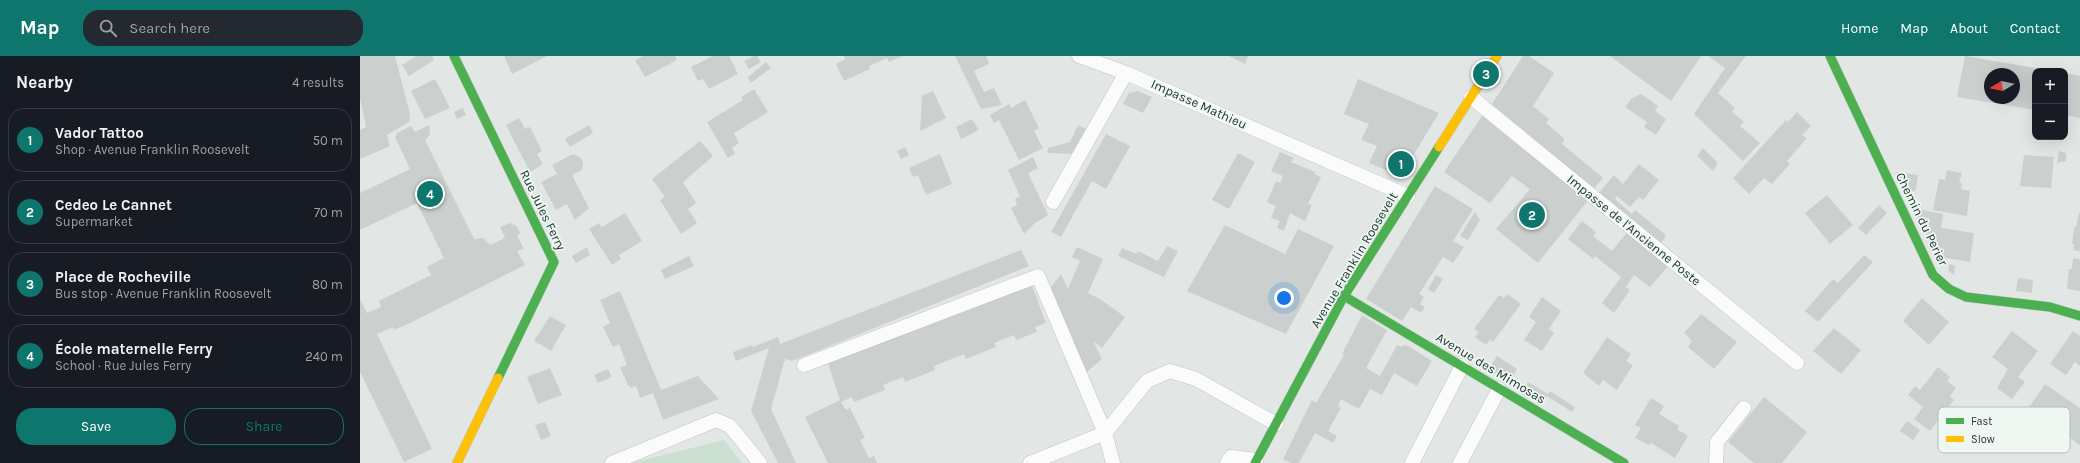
<!DOCTYPE html>
<html lang="en">
<head>
<meta charset="utf-8">
<style>
	:root { --surface:#171b24; --page:#242831; --text:#f1f3f6; --muted:#9ea1a6; --line:#363941; --accent:#0f766e }
	body { margin:0; font-family:Karla,sans-serif; background:var(--page); color:var(--text) }
	.controls { position:absolute; right:12px; top:12px; display:grid; overflow:hidden; border-radius:8px; box-shadow:0 4px 16px #0002 }
	.controls button { width:36px; height:36px; display:grid; place-items:center; padding:0; border:0; border-bottom:1px solid var(--line); background:var(--surface); color:var(--text); font:20px sans-serif }
	.compass { position:absolute; left:1624px; top:12px; width:36px; height:36px; border-radius:50%; background:var(--surface); box-shadow:0 4px 16px #0002; rotate:260deg }
	.you { position:absolute; left:924px; top:242px; width:14px; height:14px; margin:-10px; border:3px solid #fff; border-radius:50%; background:#1a73e8; box-shadow:0 0 0 6px #1a73e833 }
	.badge { display:grid; place-items:center; width:26px; height:26px; border-radius:50%; background:var(--accent); color:#fff; font-size:13px; font-weight:700 }
	.pin { position:absolute; translate:-50% -50%; border:2px solid #fff; box-shadow:0 1px 4px #0006 }
	.list { margin:0; padding:0; list-style:none }
	h2 { display:flex; justify-content:space-between; align-items:center; height:52px; margin:0; padding:0 16px; font-size:17px }
	h2 small { font-size:13px; font-weight:400; color:var(--muted) }
	.list li { display:grid; grid-template-columns:26px 1fr auto; gap:12px; align-items:center; box-sizing:border-box; height:64px; margin:0 8px 8px; padding:0 8px; border:1px solid var(--line); border-radius:16px }
	.list b { display:block; font-size:15px; white-space:nowrap }
	.list p { margin:0; font-size:13px; white-space:nowrap; color:var(--muted) }
	.list em { font-size:13px; font-style:normal; color:var(--muted) }
	.actions { display:flex; gap:8px; padding:12px 16px }
	.actions a { flex:1; padding:9px 0; border:1px solid var(--accent); border-radius:16px; text-align:center; font-size:14px; color:var(--accent) }
	.actions .main { background:var(--accent); color:#fff }
	.icon { flex:none; width:22px; height:22px; fill:none; stroke:currentColor; stroke-width:2; stroke-linecap:round; stroke-linejoin:round }
	.map { position:relative; flex:none; width:1720px; height:407px; overflow:hidden }
	header { display:flex; align-items:center; gap:24px; box-sizing:border-box; height:56px; padding:0 20px; background:var(--accent); color:#fff }
	header strong { font-size:19px }
	nav { display:flex; gap:22px; margin-inline-start:auto; font-size:14px }
	.search { width:280px; height:36px; background:var(--page); display:flex; align-items:center; gap:10px; box-sizing:border-box; padding:0 14px; border-radius:16px; color:var(--muted); font-size:15px }
	main { display:flex }
	aside { flex:1; background:var(--surface) }
	.map>svg:first-child { display:block }
</style>
</head>
<body>
<header>
<strong>Map</strong>
<div class="search"><svg class="icon" aria-label="search" viewBox="0 0 24 24"><circle cx="10" cy="10" r="6"/><path d="M15 15l6 6"/></svg>Search here</div>
<nav><a>Home</a><a>Map</a><a>About</a><a>Contact</a></nav>
</header>
<main>
<aside>
<h2>Nearby<small>4 results</small></h2>
<ul class="list">
<li><span class="badge">1</span><div><b>Vador Tattoo</b><p>Shop · Avenue Franklin Roosevelt</p></div><em>50 m</em></li>
<li><span class="badge">2</span><div><b>Cedeo Le Cannet</b><p>Supermarket</p></div><em>70 m</em></li>
<li><span class="badge">3</span><div><b>Place de Rocheville</b><p>Bus stop · Avenue Franklin Roosevelt</p></div><em>80 m</em></li>
<li><span class="badge">4</span><div><b>École maternelle Ferry</b><p>School · Rue Jules Ferry</p></div><em>240 m</em></li>
</ul>
<div class="actions"><a class="main">Save</a><a>Share</a></div>
</aside>
<div class="map">
<svg width="1720" height="407" viewBox="0 0 1720 407">
	<rect width="100%" height="100%" fill="#e2e7e5"/>
	<!-- green -->
	<path fill="#cbe0d1" d="M364,384L382,407H271Z"/>
	<!-- building -->
	<path fill="#cbd0ce" fill-rule="evenodd" d="M0,0H35L50,58L49,66L27,79L30,90L0,103V74L6,71L0,42Z
		M56,0H72L74,4L49,20L42,9Z
		M144,0H187L152,18Z
		M284,0H315L317,4L285,21L275,4Z
		M353,0H369L378,18L349,33L343,23L338,25L331,11Z
		M394,0H397L401,6L389,13L384,5Z
		M484,0H543L529,6L527,2L509,10L510,13L484,25L476,8L485,3Z
		M595,0H626L629,8L614,15L624,36L634,32L642,49L621,53Z
		M869,0H888L885,8Z
		M1163,0H1169L1194,17L1173,50L1189,63L1186,67L1205,83L1202,88L1243,122L1233,134L1130,51Z
		M1250,0H1341L1311,45Z
		M1348,0H1386L1358,37L1375,52L1372,56L1384,66L1380,70L1400,87L1383,105L1334,58L1365,12Z
		M1605,0L1688,14L1675,15V54L1597,41ZM1630,18H1654V42H1630Z
		M406,6L411,12L391,27L388,21Z
		M1705,17L1720,20V62L1705,59Z
		M75,23L90,52L65,63L51,35Z
		M998,23L1079,57L1045,113L1035,118L1009,107L1017,90L1001,84L1009,68L984,58Z
		M394,33L408,56L374,77L379,87L372,92L375,98L368,102L347,66L383,44L381,41Z
		M573,35L586,62L560,75L562,40Z
		M778,35L792,41L783,57L763,48L769,37Z
		M1281,38L1298,50L1295,55L1306,63L1296,79L1284,71L1287,66L1265,51L1271,43Z
		M665,44L679,72L674,75L683,92L659,104L639,64L634,67L630,59L649,48L651,52Z
		M103,52L106,59L97,63L94,56Z
		M1437,56L1451,70L1442,79L1447,82L1427,105L1430,108L1412,128L1404,122L1389,138L1373,122L1426,64L1428,66Z
		M1124,57L1230,142L1178,207L1136,173L1170,133L1152,120L1130,147L1084,116Z
		M159,62L165,73L170,71L182,95L177,98L183,108L170,116L146,69Z
		M612,63L619,74L601,83L596,71Z
		M69,69L70,79L65,84L114,183L123,182L130,189L145,182L140,171L150,167L156,170L161,178L157,179L164,193L157,195L165,209L48,268L34,274L33,271L17,278L72,393L44,406L0,316V243L7,257L21,251L19,245L71,219L67,211L84,202L57,147L0,174V137L50,113L35,81L37,77L51,70L55,76Z
		M229,69L233,77L210,91L205,83Z
		M718,69L730,75L718,98L687,97L688,92L710,86Z
		M746,78L770,90L746,133L732,125L701,181L691,176Z
		M340,85L353,100L323,126L336,147L328,153L337,167L321,178L300,144L305,141L292,123Z
		M545,91L549,99L541,103L537,95Z
		M1343,92L1358,107L1353,115L1337,100Z
		M1699,95L1706,97V105L1697,107Z
		M920,96L934,102L931,106L955,116L954,118L961,121L948,148L952,149L945,165L930,157L924,175L917,172L920,165L911,162L916,150L907,146L916,125L920,127L923,120L911,115Z
		M878,97L895,106L869,153L852,144Z
		M213,98L221,102L223,107L222,114L212,119L229,152L215,164L207,148L196,154L181,126L197,118L192,109Z
		M580,98L592,128L566,139L558,119L553,121L549,112Z
		M1664,99L1694,101L1691,132L1660,130Z
		M673,101L678,112L668,117L688,159L674,168L664,178L651,152L657,149L655,143L660,140L648,114Z
		M1279,108L1299,124L1283,144L1279,141L1270,151L1257,140L1255,143L1272,158L1275,154L1306,179L1300,189L1238,138L1254,119L1263,128Z
		M1587,114L1602,117L1599,126L1602,127L1601,133L1610,135L1607,160L1573,154L1579,123L1585,124Z
		M1535,116L1558,119L1556,134L1546,138Z
		M1075,130L1113,153L1093,185L1104,191L1093,207L1083,201L1059,238L1064,241L1060,248L1065,251L1061,257L1051,251L1042,265L1006,243Z
		M1467,139L1493,169L1470,188L1445,157Z
		M1519,149L1527,157L1506,179L1498,172Z
		M1553,152L1583,158L1581,172L1614,177L1610,206L1581,201L1582,199L1577,198Z
		M1115,156L1120,164L1108,184L1100,180Z
		M265,157L282,185L259,199L261,203L252,209L229,173L239,167L242,171Z
		M1719,157H1720V195L1713,194L1714,188H1712L1714,171H1716Z
		M1222,165L1236,176L1233,180L1252,195L1269,174L1310,208L1290,231L1274,219L1266,231L1270,234L1254,257L1242,247L1261,221L1235,200L1233,203L1208,183Z
		M865,169L925,198L938,173L974,190L926,278L827,235Z
		M807,190L818,195L804,221L758,200L762,192L776,198L778,195L798,205Z
		M227,191L230,199L216,207L212,200Z
		M717,191L743,203L728,237L740,243L765,261L742,292L733,285L742,303L727,316L689,234L701,218L708,233L720,205L712,201Z
		M661,194L669,210L432,305L425,303L411,353L436,407H418L391,355L409,292L376,305L373,296L392,289L393,291L418,281L420,288Z
		M1504,199L1513,206L1458,266L1445,255L1473,223L1478,227Z
		M329,200L334,210L305,223L301,214Z
		M1713,202L1720,203V235L1707,233L1709,213H1712Z
		M1589,208L1595,210L1594,219L1588,214Z
		M1076,219L1083,223L1074,237L1068,233Z
		M1658,222L1673,224L1672,237L1656,235Z
		M672,230L686,267L675,271L677,276L656,284L654,279L634,287L636,291L606,303L604,298L574,310L575,314L545,326L543,321L523,329L525,334L494,346L492,341L481,346L486,354L490,352L505,382L500,384L509,402L514,400L517,407H468L445,361L480,344L468,307Z
		M260,235L301,334L338,320L359,343L303,364L293,337L280,342L276,330L271,332L268,329L260,311L267,309L259,288L253,291L243,271L250,267L240,244Z
		M1147,238L1161,248L1133,286L1130,284L1126,289L1115,281L1119,276L1114,273L1139,239L1144,242Z
		M1182,241L1201,255L1189,273L1194,277L1182,295L1164,284L1176,266L1169,261Z
		M1562,242L1589,266L1569,289L1543,265Z
		M1341,258L1377,286L1354,313L1328,291L1332,285L1324,277Z
		M1002,259L1027,274L1006,312L1020,320L1037,289L1042,291L1043,289L1048,290L1072,305L1057,330L1034,317L1022,339L1010,333L999,353L981,343L978,350L981,352L968,375L977,380L973,387L955,377L939,407H931L923,403L952,344L956,347L984,299L982,298Z
		M190,260L206,269L191,295L174,285Z
		M1474,272L1501,294L1481,318L1453,295Z
		M1652,275L1678,295L1658,321L1665,326L1652,343L1637,332L1648,313L1632,301Z
		M1713,275L1720,280V310L1715,306L1706,319L1690,308Z
		M1247,281L1271,298L1266,305L1273,309L1257,334L1243,324L1239,330L1223,317Z
		M1137,300L1157,313L1149,327L1128,314Z
		M1578,311L1590,321L1587,325L1596,332L1590,340L1594,344L1570,375L1554,363L1563,351L1548,339L1555,330L1560,334Z
		M190,312L202,339L178,348L167,321Z
		M248,313L252,321L238,327L234,319Z
		M1168,326L1188,338L1190,335L1215,351L1212,356L1187,340L1183,347L1162,335Z
		M1685,328L1720,352V389L1668,353Z
		M1404,341L1447,376L1422,407H1394L1368,386Z
		M1291,342L1304,350L1299,358L1319,370L1317,373L1328,380L1315,402L1291,387L1289,389L1275,382L1281,372L1275,369Z
		M1547,365L1560,374L1553,384L1540,375Z
		M185,366L191,380L181,384L175,369Z"/>
	<g fill="none" stroke-linecap="round" stroke-linejoin="round">
		<defs>
			<path id="lane" d="M719,0L766,17
				M1111,41L1437,307
				M693,146L766,17L1048,140
				M444,309L678,220L745,377L753,407
				M252,407L356,364L370,370L400,407
				M670,407L745,377L787,325L810,315L836,323L916,368
				M867,407L871,401L896,404
				M1052,407L1102,310
				M1100,407L1139,333
				M1356,407L1357,386L1384,352"/>
			<path id="fast" d="M94,0L194,206L138,322
				M1470,0L1573,219L1589,233L1606,241L1690,251L1720,260
				M984,240L1264,407
				M895,407L984,240L1079,91"/>
			<path id="slow" d="M1079,91L1137,0
				M97,407L138,322"/>
		</defs>
		<!-- lane casing -->
		<use href="#lane" stroke="#bfc4c2" stroke-width="15"/>
		<!-- fast casing -->
		<use href="#fast" stroke="#bec5c2" stroke-width="10"/>
		<!-- slow casing -->
		<use href="#slow" stroke="#bec5c2" stroke-width="10"/>
		<!-- lane -->
		<use href="#lane" stroke="#fbfbfb" stroke-width="14"/>
		<!-- fast -->
		<use href="#fast" stroke="#4caf50" stroke-width="9"/>
		<!-- slow -->
		<use href="#slow" stroke="#ffc107" stroke-width="9"/>
	</g>
	<g text-anchor="middle" dominant-baseline="central" stroke-width="3.5" stroke-linejoin="round" paint-order="stroke">
		<!-- street labels -->
		<g font-size="13" fill="#213932" stroke="#eff7f3">
			<text transform="translate(839 48) rotate(24)">Impasse Mathieu</text>
			<text transform="translate(183 154) rotate(64)">Rue Jules Ferry</text>
			<text transform="translate(1562 163) rotate(64)">Chemin du Perier</text>
			<text transform="translate(1274 174) rotate(39)">Impasse de l'Ancienne Poste</text>
			<text transform="translate(994 204) rotate(-59)">Avenue Franklin Roosevelt</text>
			<text transform="translate(1131 312) rotate(31)">Avenue des Mimosas</text>
		</g>
	</g>
	<!-- legend -->
	<rect x="1578" y="351" width="132" height="46" rx="6" fill="#eff7f3" stroke="#b1beb9" stroke-width="1"/>
	<rect x="1586" y="362" width="18" height="6" fill="#4caf50"/>
	<rect x="1586" y="380" width="18" height="6" fill="#ffc107"/>
	<g font-size="11" fill="#213932">
		<text x="1611" y="369">Fast</text>
		<text x="1611" y="387">Slow</text>
	</g>
</svg>
<div class="controls">
<button>+</button>
<button>−</button>
</div>
<svg class="compass" viewBox="-18 -18 36 36"><path d="M0-13l5 13h-10z" fill="#e53935"/><path d="M0 13l5-13h-10z" fill="#9ea1a6"/></svg>
<div class="you"></div>
<div class="pin badge" style="left:1041px;top:108px">1</div>
<div class="pin badge" style="left:1172px;top:159px">2</div>
<div class="pin badge" style="left:1126px;top:18px">3</div>
<div class="pin badge" style="left:70px;top:138px">4</div>
</div>
</main>
</body>
</html>
